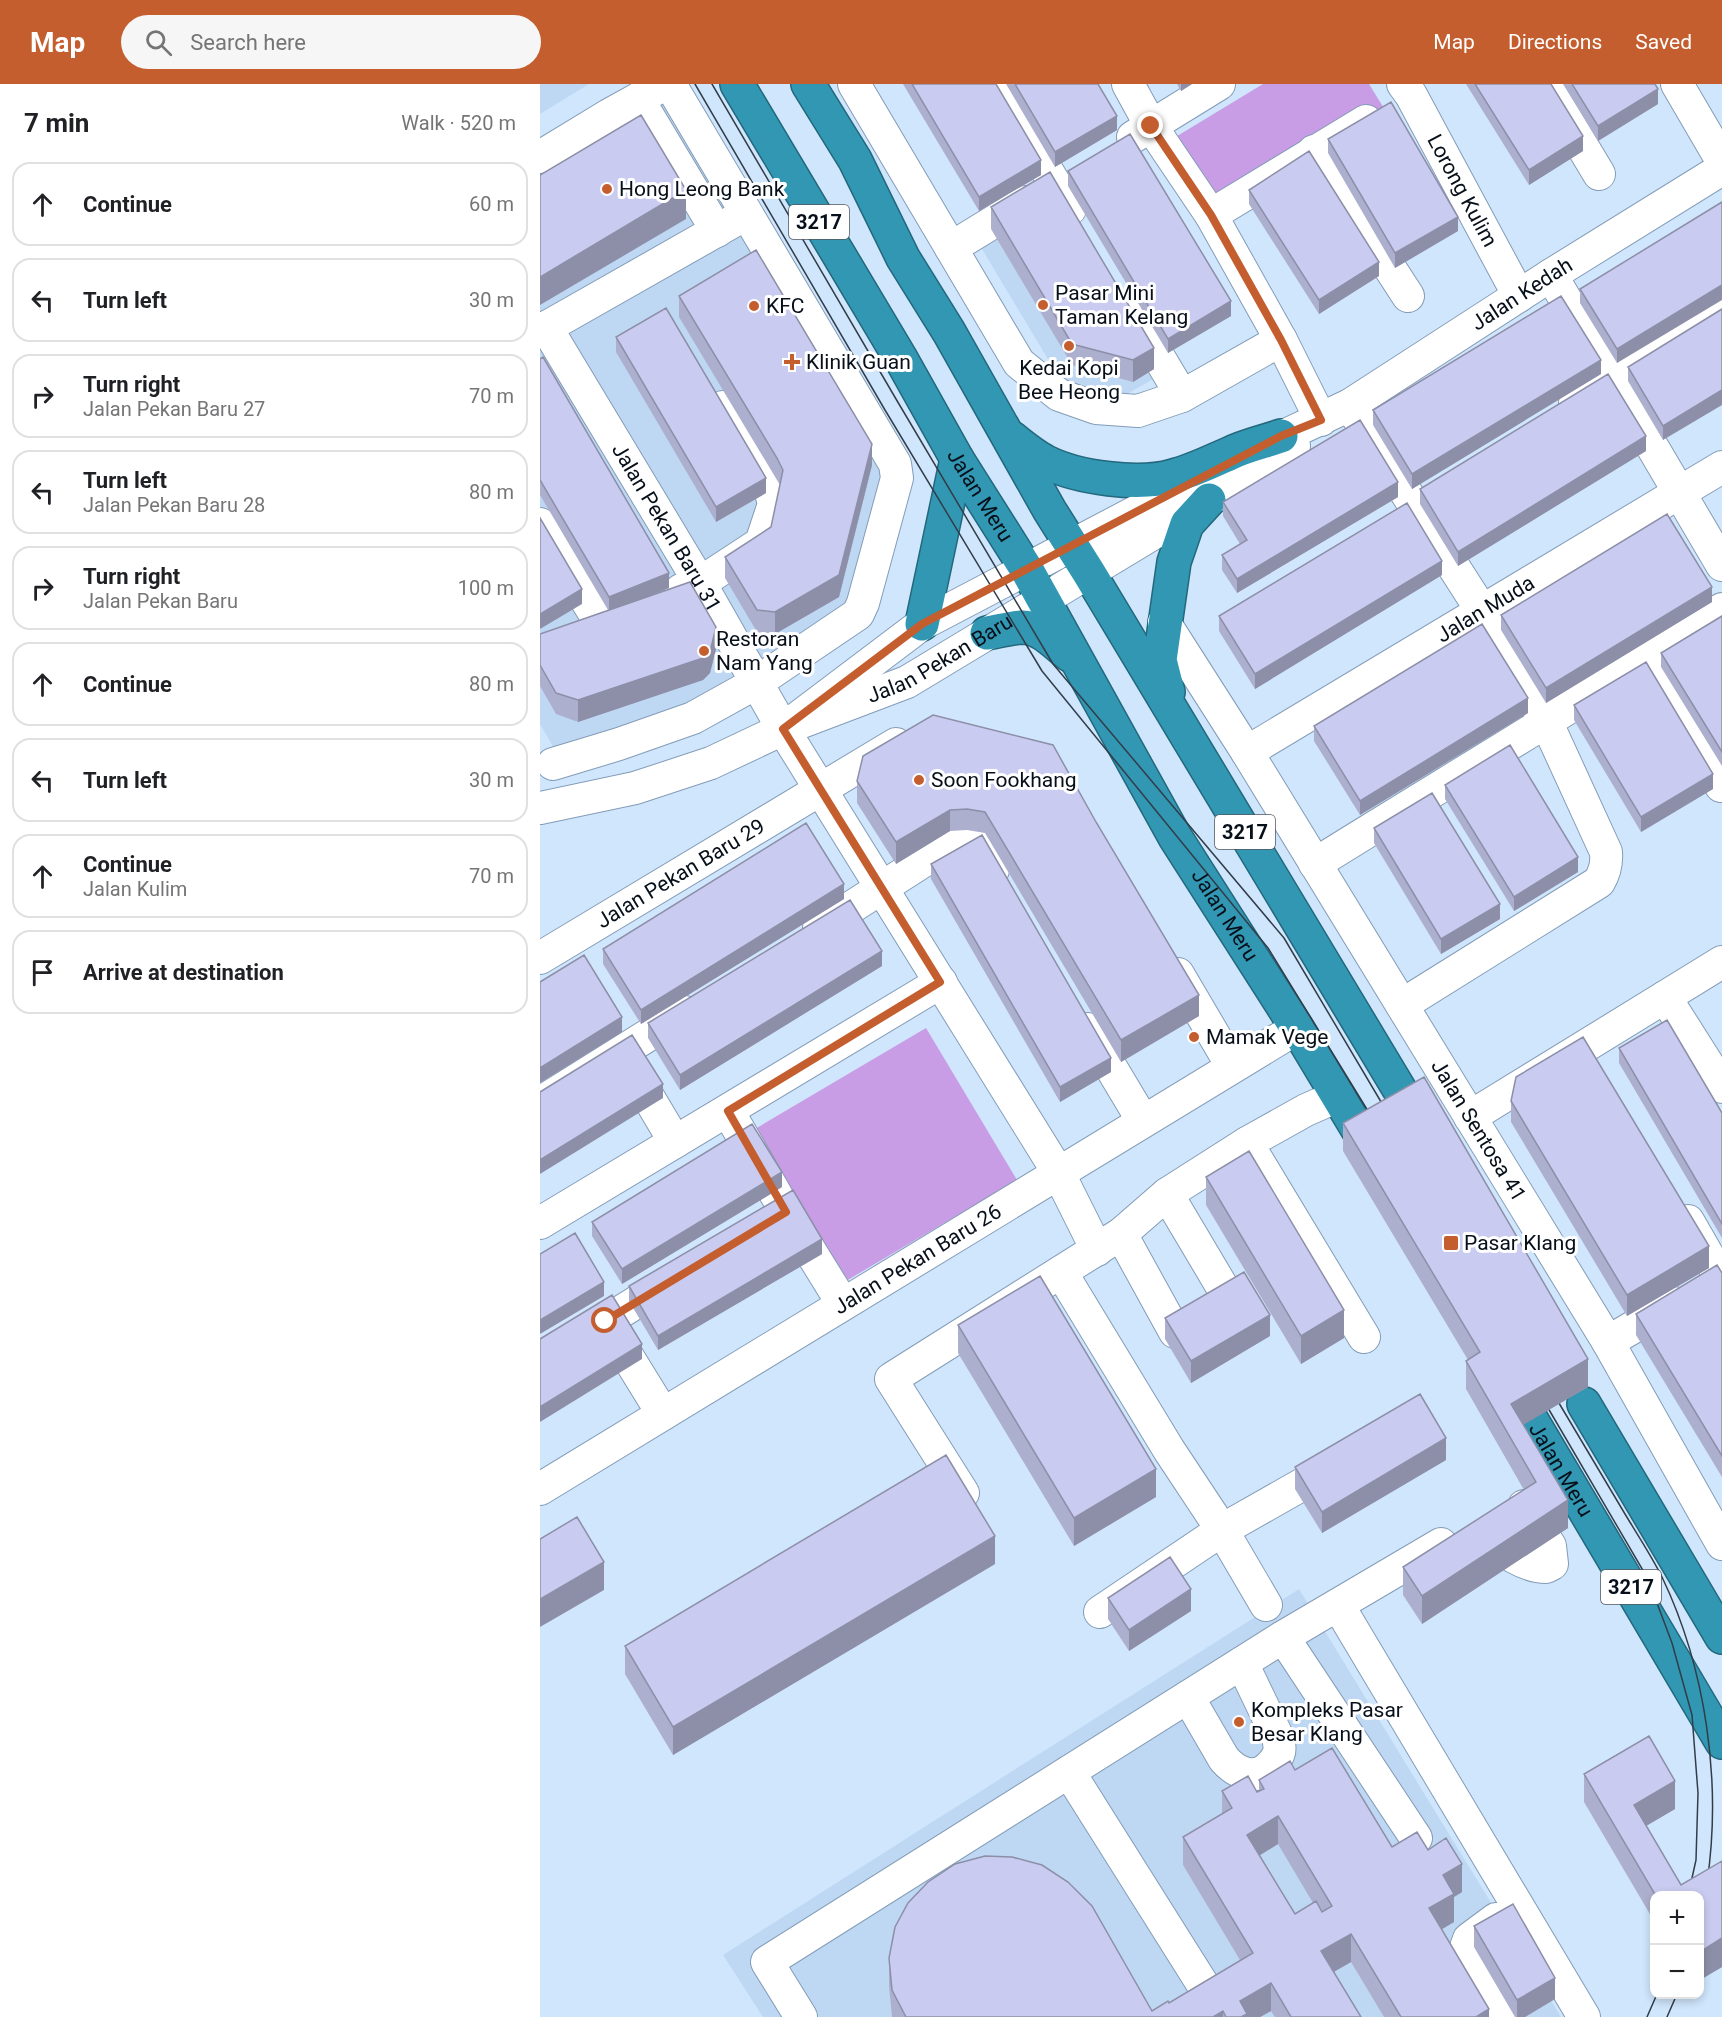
<!DOCTYPE html>
<html lang="en">
<head>
<meta charset="utf-8">
<style>
	:root { --surface:#fff; --page:#f6f6f6; --text:#202124; --muted:#757577; --line:#e0e0e0; --accent:#c45e2f }
	body { margin:0; font-family:Roboto,sans-serif; background:var(--page); color:var(--text) }
	.controls { position:absolute; right:18px; bottom:18px; display:grid; overflow:hidden; border-radius:12px; box-shadow:0 3px 9px #0003 }
	.controls button { width:54px; height:54px; display:grid; place-items:center; padding:0; border:0; border-bottom:2px solid var(--line); background:var(--surface); color:var(--text); font:30px sans-serif }
	.stop { position:absolute; width:18px; height:18px; margin:-14px; border:4px solid #c45e2f; border-radius:50%; background:#fff }
	.stop.end { background:#c45e2f; border-color:#fff; box-shadow:0 2px 6px #0008 }
	.list { margin:0; padding:0; list-style:none }
	h2 { display:flex; justify-content:space-between; align-items:center; height:78px; margin:0; padding:0 24px; font-size:26px }
	h2 small { font-size:20px; font-weight:400; color:var(--muted) }
	.list li { display:grid; grid-template-columns:39px 1fr auto; gap:18px; align-items:center; box-sizing:border-box; height:84px; margin:0 12px 12px; padding:0 12px; border:2px solid var(--line); border-radius:18px }
	.list b { display:block; font-size:22px; white-space:nowrap }
	.list p { margin:0; font-size:20px; white-space:nowrap; color:var(--muted) }
	.list em { font-size:20px; font-style:normal; color:var(--muted) }
	.icon { flex:none; width:33px; height:33px; fill:none; stroke:currentColor; stroke-width:2; stroke-linecap:round; stroke-linejoin:round }
	.map { position:relative; flex:none; width:1182px; height:1933px; overflow:hidden }
	header { display:flex; align-items:center; gap:36px; box-sizing:border-box; height:84px; padding:0 30px; background:var(--accent); color:#fff }
	header strong { font-size:28px }
	nav { display:flex; gap:33px; margin-inline-start:auto; font-size:21px }
	.search { width:420px; height:54px; background:var(--page); display:flex; align-items:center; gap:15px; box-sizing:border-box; padding:0 21px; border-radius:33px; color:var(--muted); font-size:22px }
	main { display:flex }
	aside { flex:1; background:var(--surface) }
	.map>svg:first-child { display:block }
</style>
</head>
<body>
<header>
<strong>Map</strong>
<div class="search"><svg class="icon" aria-label="search" viewBox="0 0 24 24"><circle cx="10" cy="10" r="6"/><path d="M15 15l6 6"/></svg>Search here</div>
<nav><a>Map</a><a>Directions</a><a>Saved</a></nav>
</header>
<main>
<aside>
<h2>7 min<small>Walk · 520 m</small></h2>
<ul class="list">
<li><svg class="icon" aria-label="ahead" viewBox="0 0 24 24"><path d="M12 20V5M6 11l6-6 6 6"/></svg><div><b>Continue</b></div><em>60 m</em></li>
<li><svg class="icon" aria-label="left" viewBox="0 0 24 24"><path d="M17 20v-9H6M10 6l-5 5 5 5"/></svg><div><b>Turn left</b></div><em>30 m</em></li>
<li><svg class="icon" aria-label="right" viewBox="0 0 24 24"><path d="M7 20v-9h11M14 6l5 5-5 5"/></svg><div><b>Turn right</b><p>Jalan Pekan Baru 27</p></div><em>70 m</em></li>
<li><svg class="icon" aria-label="left" viewBox="0 0 24 24"><path d="M17 20v-9H6M10 6l-5 5 5 5"/></svg><div><b>Turn left</b><p>Jalan Pekan Baru 28</p></div><em>80 m</em></li>
<li><svg class="icon" aria-label="right" viewBox="0 0 24 24"><path d="M7 20v-9h11M14 6l5 5-5 5"/></svg><div><b>Turn right</b><p>Jalan Pekan Baru</p></div><em>100 m</em></li>
<li><svg class="icon" aria-label="ahead" viewBox="0 0 24 24"><path d="M12 20V5M6 11l6-6 6 6"/></svg><div><b>Continue</b></div><em>80 m</em></li>
<li><svg class="icon" aria-label="left" viewBox="0 0 24 24"><path d="M17 20v-9H6M10 6l-5 5 5 5"/></svg><div><b>Turn left</b></div><em>30 m</em></li>
<li><svg class="icon" aria-label="ahead" viewBox="0 0 24 24"><path d="M12 20V5M6 11l6-6 6 6"/></svg><div><b>Continue</b><p>Jalan Kulim</p></div><em>70 m</em></li>
<li><svg class="icon" aria-label="arrive" viewBox="0 0 24 24"><path d="M6 21V4h12l-3 4 3 4H6"/></svg><div><b>Arrive at destination</b></div></li>
</ul>
</aside>
<div class="map">
<svg width="1182" height="1933" viewBox="0 0 1182 1933">
	<rect width="100%" height="100%" fill="#d0e6fd"/>
	<!-- built -->
	<path fill="#bed8f4" d="M0,0H49L0,30Z
		M127,13L347,385L314,519L146,621L15,666L0,640V91Z
		M514,108L622,290L573,318L524,302L436,155Z
		M759,1505L1021,1933H223L183,1871Z"/>
	<!-- green -->
	<path fill="#c99ce6" d="M723,0H829L848,31L671,138L624,60Z
		M386,944L477,1096L306,1197L215,1045Z"/>
	<g fill="none" stroke-linecap="round" stroke-linejoin="round">
		<defs>
			<g id="minor">
				<path d="M314,0L479,279L519,311L556,324L598,327L642,312L741,256"/>
				<path d="M455,0L530,125"/>
				<path d="M588,0L611,42L671,131L741,256L781,336"/>
				<path id="s1" d="M863,0L871,11L979,212"/>
				<path d="M1005,0L1059,90"/>
				<path d="M1137,0L1182,77"/>
				<path d="M98,15L177,147"/>
				<path d="M593,53L679,0"/>
				<path d="M774,67L868,212"/>
				<path d="M0,73L69,31L116,5"/>
				<path d="M671,131L826,37"/>
				<path d="M411,164L486,118"/>
				<path d="M1011,191L1182,481"/>
				<path d="M593,230L642,312"/>
				<path id="s2" d="M6,243L160,499L243,645L518,1088L557,1166"/>
				<path d="M0,247L206,130"/>
				<path d="M1035,319L1182,229"/>
				<path d="M810,321L942,527L1006,637L1066,768C1067,780 1065,788 1059,798L862,921"/>
				<path id="s3" d="M718,364L810,321L1011,191L1182,85"/>
				<path d="M0,440L59,537"/>
				<path d="M141,506L160,499L221,459L234,420L227,393L183,323"/>
				<path id="s4" d="M624,538L707,668L1068,1258L1182,1460"/>
				<path d="M1105,576L1181,702"/>
				<path d="M243,645L382,540L668,390"/>
				<path id="s5" d="M707,668L1182,383"/>
				<path d="M13,680L79,660L153,634L216,599L318,530L323,519L357,394L355,380L130,0"/>
				<path id="s6" d="M0,724L95,704L171,679L243,645L367,598L748,368L754,362"/>
				<path d="M775,780C911,695 1049,614 1182,525"/>
				<path d="M279,844L413,758L439,762L453,786"/>
				<path id="s7" d="M0,874L356,660"/>
				<path d="M638,890L692,982"/>
				<path d="M1125,913L1182,1003"/>
				<path d="M548,945L603,1037"/>
				<path d="M91,984L135,1058"/>
				<path d="M0,1019L145,928"/>
				<path d="M188,1027L246,1128L303,1220"/>
				<path d="M930,1033L1182,878"/>
				<path d="M707,1059L824,1253"/>
				<path d="M627,1110L687,1211"/>
				<path d="M1148,1137L1182,1196"/>
				<path d="M0,1139L401,898"/>
				<path d="M581,1150L635,1248"/>
				<path d="M521,1188L629,1366L682,1446L793,1383"/>
				<path d="M70,1244L123,1330"/>
				<path d="M1068,1258L1134,1219"/>
				<path d="M0,1278L129,1198"/>
				<path id="s8" d="M0,1405L757,944"/>
				<path d="M423,1409L351,1295L581,1150L627,1110L707,1059L766,1026L798,1012"/>
				<path d="M945,1453C962,1466 984,1483 1006,1483L1012,1480L1010,1462L984,1422"/>
				<path d="M798,1521L1044,1933"/>
				<path d="M560,1528L682,1446L726,1521"/>
				<path d="M743,1553L876,1754"/>
				<path d="M648,1613L684,1675C697,1690 717,1698 732,1680C740,1671 741,1665 738,1654L702,1579"/>
				<path d="M529,1688L665,1904"/>
				<path d="M956,1835L929,1855L925,1866L964,1933"/>
				<path d="M261,1933L227,1878L743,1553L901,1460"/>
			</g>
			<g id="highway">
				<path id="s9" d="M197,0L361,275L417,375L487,486L635,753L757,944L835,1074"/>
				<path d="M268,0L315,76L363,174L409,248L510,427L549,489L861,1008"/>
				<path d="M472,354C483,363 494,372 506,378C538,394 599,402 633,392C653,387 670,378 689,370C705,362 724,358 741,352"/>
				<path d="M382,540L417,375"/>
				<path d="M447,549C458,547 470,544 481,543C500,542 516,561 530,571"/>
				<path d="M628,608L620,576L634,478L647,440L669,416"/>
				<path id="s10" d="M969,1298L1182,1658"/>
				<path d="M1044,1320L1182,1553"/>
			</g>
		</defs>
		<!-- minor casing -->
		<use href="#minor" stroke="#839cb7" stroke-width="34"/>
		<!-- highway casing -->
		<use href="#highway" stroke="#23687d" stroke-width="36"/>
		<!-- minor -->
		<use href="#minor" stroke="#fff" stroke-width="32"/>
		<!-- highway -->
		<use href="#highway" stroke="#3297b2" stroke-width="33"/>
		<!-- tram -->
		<path stroke="#313d49" stroke-width="1.5" d="M155,0L345,326L502,587L728,864L836,1040
			M172,0L356,315L513,580L744,854L850,1033
			M1010,1304C1035,1346 1060,1388 1085,1430C1097,1450 1111,1471 1122,1493C1166,1585 1182,1698 1167,1799
			M1001,1312L1108,1495L1132,1559L1152,1631L1158,1709L1156,1776L1148,1812
			M1107,1933L1117,1910
			M1127,1933L1137,1910"/>
	</g>
	<!-- wall -->
	<path fill="#adafce" fill-rule="evenodd" d="M363,0H456L501,91L439,127Z
		M466,0H558L577,46L515,83Z
		M637,0H652L641,7Z
		M926,0H1011L1043,67L989,101Z
		M1023,0H1115L1118,20L1058,57Z
		M788,55L918,147L855,184L788,69Z
		M528,87L691,232L628,269L528,102Z
		M709,106L839,192L779,230L709,120Z
		M1182,118L1077,279L1040,219V205Z
		M451,123L614,285L593,298L532,281L451,145Z
		M139,212L332,381L299,513L235,550L217,548L185,494V473L231,443L240,401L139,233Z
		M1182,225L1123,356L1088,297V283Z
		M76,253L226,409L176,438L76,268Z
		M0,275L129,504L99,516L176,565L170,589L163,596L38,638L16,630L0,602V550L68,526L0,411Z
		M1061,290L872,405L833,341V326Z
		M1106,367L918,482L880,420V405Z
		M858,413L697,509L682,486V471L700,460L683,432V418Z
		M902,491L715,605L679,547V532Z
		M1172,518L1006,619L961,546V531Z
		M1182,532V682L1121,583V569Z
		M1034,621L1173,705L1101,748L1034,636Z
		M988,629L820,731L774,657V642Z
		M393,631L659,932L581,978L445,749L427,746L410,747L356,780L317,719V697Z
		M905,701L1038,788L974,827L905,715Z
		M834,744L960,835L901,870L834,759Z
		M391,780L571,988L520,1018L391,795Z
		M304,815L101,940L63,880V865Z
		M342,882L140,1006L108,954V939Z
		M1079,964L1182,1029V1154L1079,979Z
		M971,1017L1169,1184L1087,1232L971,1038Z
		M803,1039L1048,1303L983,1340L1028,1444L882,1540L863,1511V1483L984,1406L926,1305V1277L928,1276L803,1067Z
		M666,1093L804,1254L761,1280L666,1121Z
		M242,1103L82,1200L52,1152V1138Z
		M282,1170L118,1266L89,1217V1202Z
		M1182,1189V1393L1096,1251V1230Z
		M625,1234L730,1252L651,1299L625,1255Z
		M418,1241L616,1413L534,1462L418,1269Z
		M906,1376L782,1449L755,1405V1383Z
		M455,1480L133,1671L85,1590V1562Z
		M568,1514L651,1527L589,1567L568,1535Z
		M1109,1652L1135,1697V1725L1106,1742L1141,1801L1182,1777V1883L1160,1896V1812H1114V1837L1044,1718V1690Z
		M755,1686L852,1763L888,1766L922,1808L914,1813V1838L901,1845L949,1933H844L811,1878L794,1888L821,1933H735L731,1927L720,1933H352L349,1902V1874L612,1927L629,1919L700,1876L643,1781V1753L682,1730V1707L717,1708H719V1696ZM738,1760L773,1819L755,1830L720,1771Z
		M934,1842L1015,1915L985,1933H975L934,1863Z"/>
	<!-- shaded-wall -->
	<path fill="#8d8fa8" d="M641,0H652L641,7Z
		M1118,5V20L1058,57V42Z
		M577,32V46L515,83V68Z
		M1043,52V67L989,101V86Z
		M501,76V91L439,127V113Z
		M146,106V135L0,221V193Z
		M918,133V147L855,184V169Z
		M839,178V192L779,230V216Z
		M1182,201V216L1077,279V265Z
		M691,217V232L628,269V255Z
		M614,264V285L593,298V276Z
		M1061,276V290L872,405V390Z
		M1182,306V321L1123,356V342Z
		M1106,352V367L918,482V468Z
		M332,360V381L299,513L235,550V528Z
		M226,394V409L176,438V423Z
		M858,398V413L697,509V495Z
		M902,477V491L715,605V590Z
		M129,489V504L69,528V513Z
		M1172,503V518L1006,619V604Z
		M42,505V520L0,545V530Z
		M176,543V565L170,589L163,596L38,638V616Z
		M988,614V629L820,731V717Z
		M1173,690V705L1101,748V733Z
		M410,726V747L356,780V758Z
		M1038,773V788L974,827V813Z
		M304,800V815L101,940V926Z
		M960,820V835L901,870V855Z
		M342,867V882L140,1006V991Z
		M659,911V932L581,978V956Z
		M82,933V948L0,999V984Z
		M571,974V988L520,1018V1003Z
		M123,1000V1014L0,1090V1076Z
		M242,1088V1103L82,1200V1185Z
		M282,1155V1170L118,1266V1252Z
		M1169,1162V1184L1087,1232V1211Z
		M64,1198V1212L0,1250V1236Z
		M804,1226V1254L761,1280V1252Z
		M730,1231V1252L651,1299V1277Z
		M102,1260V1275L0,1338V1323Z
		M1048,1275V1303L971,1348V1320Z
		M906,1354V1376L782,1449V1428Z
		M616,1385V1413L534,1462V1434Z
		M1028,1416V1444L882,1540V1512Z
		M455,1452V1480L133,1671V1643Z
		M64,1478V1506L0,1543V1515Z
		M651,1505V1527L589,1567V1546Z
		M1135,1697V1725L1094,1749V1721Z
		M738,1732V1760L707,1779V1751Z
		M922,1780V1808L914,1813V1838L889,1853V1824L903,1791Z
		M811,1850V1878L781,1895V1867Z
		M1182,1854V1883L1160,1896V1868Z
		M1015,1894V1915L985,1933H977V1916Z
		M731,1899V1927L720,1933H700V1917Z
		M949,1925V1933H936Z
		M683,1927V1933H673Z"/>
	<!-- building -->
	<path fill="#c9ccf0" stroke="#8d8fa8" stroke-width="1.5" fill-rule="evenodd" d="M372,0H456L501,76L439,113Z
		M475,0H558L577,32L515,68Z
		M935,0H1011L1043,52L989,86Z
		M1032,0H1115L1118,5L1058,42Z
		M851,18L918,133L855,169L788,55Z
		M101,31L146,106L0,193V91Z
		M590,50L691,217L628,255L528,87Z
		M769,67L839,178L779,216L709,106Z
		M510,88L614,264L593,276L532,260L451,123Z
		M1182,118V201L1077,265L1040,205Z
		M216,166L332,360L299,491L235,528L217,526L185,473L231,443L243,386L237,374L139,212Z
		M1021,212L1061,276L872,390L833,326Z
		M126,224L226,394L176,423L76,253Z
		M1182,225V306L1123,342L1088,283Z
		M3,273L129,489L69,513L0,396V275Z
		M1068,290L1106,352L918,468L880,405Z
		M820,336L858,398L697,495L682,471L707,456L683,418Z
		M867,419L902,477L715,590L679,532Z
		M1127,430L1172,503L1006,604L961,531Z
		M0,434L42,505L0,530Z
		M150,498L176,543L170,568L163,574L38,616L16,609L0,581V550Z
		M1182,532V668L1121,569Z
		M942,540L988,614L820,717L774,642Z
		M1106,578L1173,690L1101,733L1034,621Z
		M393,631L513,661L556,738L659,911L581,956L445,728L427,725L410,726L356,758L317,697L323,672Z
		M970,661L1038,773L974,813L905,701Z
		M892,709L960,820L901,855L834,744Z
		M266,739L304,800L101,926L63,865Z
		M442,751L571,974L520,1003L391,780Z
		M310,816L342,867L140,991L108,939Z
		M44,871L82,933L0,984V898Z
		M1127,936L1182,1029V1140L1079,964Z
		M92,951L123,1000L0,1076V1008Z
		M1043,953L1169,1162L1087,1211L971,1017L976,993Z
		M884,993L1048,1275L971,1320L1028,1416L882,1512L863,1483L996,1398L926,1277L940,1268L803,1039Z
		M212,1040L242,1088L82,1185L52,1138Z
		M709,1067L804,1226L761,1252L666,1093Z
		M253,1106L282,1155L118,1252L89,1202Z
		M35,1149L64,1198L0,1236V1170Z
		M1177,1181L1182,1189V1372L1096,1230Z
		M704,1188L730,1231L651,1277L625,1234Z
		M500,1192L616,1385L534,1434L418,1241Z
		M72,1211L102,1260L0,1323V1255Z
		M880,1310L906,1354L782,1428L755,1383Z
		M406,1371L455,1452L133,1643L85,1562Z
		M37,1433L64,1478L0,1515V1455Z
		M630,1473L651,1505L589,1546L568,1514Z
		M1109,1652L1135,1697L1094,1721L1141,1801L1182,1777V1854L1160,1868V1812H1116L1044,1690Z
		M792,1664L852,1763L877,1748L888,1766L906,1754L922,1780L903,1791L914,1810L889,1824L949,1925L936,1933H861L811,1850L781,1867L821,1933H751L731,1899L700,1917L707,1930L701,1933H686L683,1927L673,1933H366L352,1906L349,1874L355,1843L368,1819L388,1798L415,1780L445,1772L472,1773L502,1781L528,1798L552,1822L612,1927L628,1917L629,1919L713,1869L643,1753L692,1724L682,1707L708,1692L717,1708L724,1705L719,1696L750,1677L755,1686ZM738,1732L792,1822L782,1828L776,1817L755,1830L707,1751Z
		M973,1820L1015,1894L977,1916L934,1842Z"/>
	<g fill="none" stroke-linecap="round" stroke-linejoin="round">
		<!-- route -->
		<path stroke="#c45e2f" stroke-width="8" d="M65,1237L246,1128L188,1027L400,898L243,645L382,540L741,352L781,336L741,256L671,131L611,42"/>
	</g>
	<!-- markers -->
	<g fill="#c45e2f" stroke="#fff" stroke-width="2">
		<circle cx="67" cy="105" r="6"/>
		<circle cx="503" cy="221" r="6"/>
		<circle cx="214" cy="222" r="6"/>
		<circle cx="529" cy="262" r="6"/>
		<path d="M249 269h6v6h6v6h-6v6h-6v-6h-6v-6h6z"/>
		<circle cx="164" cy="567" r="6"/>
		<circle cx="379" cy="696" r="6"/>
		<circle cx="654" cy="953" r="6"/>
		<rect x="903" y="1151" width="16" height="16" rx="3"/>
		<circle cx="699" cy="1638" r="6"/>
	</g>
	<g text-anchor="middle" dominant-baseline="central" stroke-width="6" stroke-linejoin="round" paint-order="stroke">
		<!-- shield labels -->
		<g fill="#fff" stroke="#51585f" stroke-width="1.5">
			<rect x="249" y="121" width="60" height="34" rx="4.5"/>
			<rect x="675" y="731" width="60" height="34" rx="4.5"/>
			<rect x="1061" y="1486" width="60" height="34" rx="4.5"/>
		</g>
		<g font-size="20" font-weight="bold" fill="#07101a">
			<text x="279" y="138">3217</text>
			<text x="705" y="748">3217</text>
			<text x="1091" y="1503">3217</text>
		</g>
		<!-- poi labels -->
		<g font-size="21" fill="#07101a" stroke="#fff" text-anchor="start">
			<text x="79" y="105">Hong Leong Bank</text>
			<text x="515" y="209">Pasar Mini<tspan x="515" dy="24">Taman Kelang</tspan></text>
			<text x="226" y="222">KFC</text>
			<text x="266" y="278">Klinik Guan</text>
			<text x="529" y="284" text-anchor="middle">Kedai Kopi<tspan x="529" dy="24">Bee Heong</tspan></text>
			<text x="176" y="555">Restoran<tspan x="176" dy="24">Nam Yang</tspan></text>
			<text x="391" y="696">Soon Fookhang</text>
			<text x="666" y="953">Mamak Vege</text>
			<text x="924" y="1159">Pasar Klang</text>
			<text x="711" y="1626">Kompleks Pasar<tspan x="711" dy="24">Besar Klang</tspan></text>
		</g>
		<!-- street labels -->
		<g font-size="21" fill="#07101a" stroke="#fff">
			<text stroke="none"><textPath href="#s1" startOffset="122">Lorong Kulim</textPath></text>
			<text stroke="none"><textPath href="#s3" startOffset="306">Jalan Kedah</textPath></text>
			<text stroke="none"><textPath href="#s9" startOffset="478">Jalan Meru</textPath></text>
			<text stroke="none"><textPath href="#s2" startOffset="234">Jalan Pekan Baru 31</textPath></text>
			<text stroke="none"><textPath href="#s5" startOffset="278">Jalan Muda</textPath></text>
			<text stroke="none"><textPath href="#s6" startOffset="429">Jalan Pekan Baru</textPath></text>
			<text stroke="none"><textPath href="#s7" startOffset="164">Jalan Pekan Baru 29</textPath></text>
			<text stroke="none"><textPath href="#s9" startOffset="964">Jalan Meru</textPath></text>
			<text stroke="none"><textPath href="#s4" startOffset="598">Jalan Sentosa 41</textPath></text>
			<text stroke="none"><textPath href="#s8" startOffset="442">Jalan Pekan Baru 26</textPath></text>
			<text stroke="none"><textPath href="#s10" startOffset="102">Jalan Meru</textPath></text>
		</g>
	</g>
</svg>
<div class="controls">
<button>+</button>
<button>−</button>
</div>
<div class="stop" style="left:65px;top:1237px"></div>
<div class="stop end" style="left:611px;top:42px"></div>
</div>
</main>
</body>
</html>
